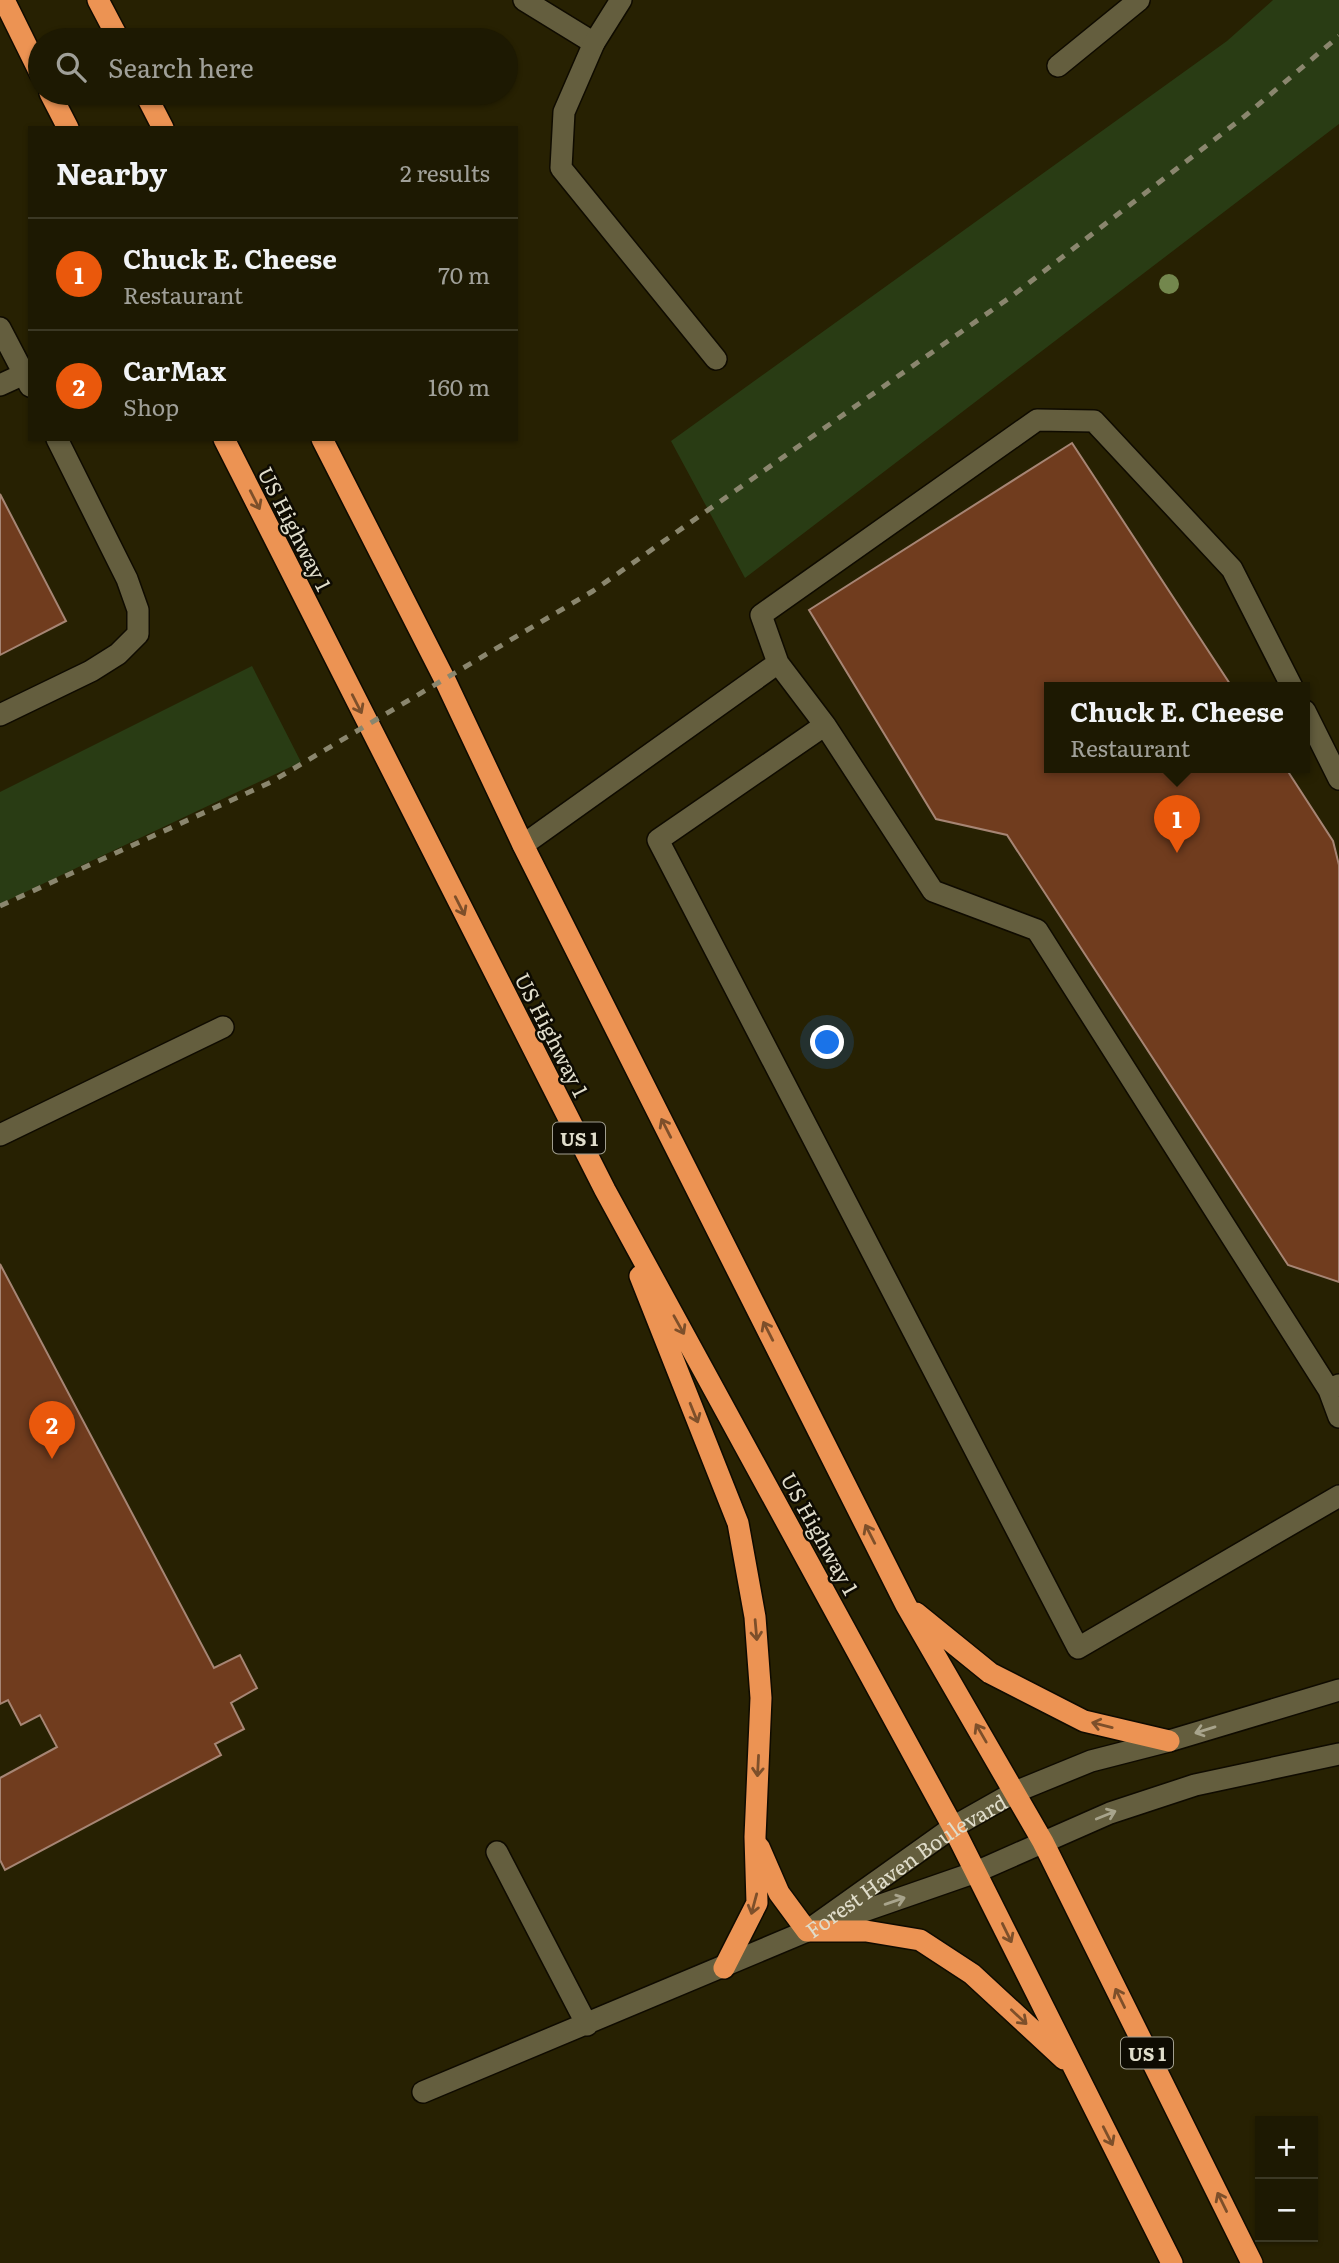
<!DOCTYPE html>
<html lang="en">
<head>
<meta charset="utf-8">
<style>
	:root { --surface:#1d1902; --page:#2a2611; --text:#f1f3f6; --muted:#a0a099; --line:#3b3824; --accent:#ea580c }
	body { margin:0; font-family:Literata,serif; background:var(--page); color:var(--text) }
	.controls { position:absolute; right:21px; bottom:21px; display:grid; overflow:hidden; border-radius:0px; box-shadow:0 2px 5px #0004 }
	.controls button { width:63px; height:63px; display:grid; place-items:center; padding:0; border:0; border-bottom:2px solid var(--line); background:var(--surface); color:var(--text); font:35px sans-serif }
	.you { position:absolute; left:828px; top:1043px; width:24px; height:24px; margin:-18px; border:5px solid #fff; border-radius:50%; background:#1a73e8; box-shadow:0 0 0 10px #1a73e833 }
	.badge { display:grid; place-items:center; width:46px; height:46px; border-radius:50%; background:var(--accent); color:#fff; font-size:23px; font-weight:700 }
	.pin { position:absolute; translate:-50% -58px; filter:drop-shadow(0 2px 4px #0008) }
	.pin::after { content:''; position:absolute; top:37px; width:24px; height:21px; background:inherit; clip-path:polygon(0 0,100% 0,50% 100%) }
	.popup { position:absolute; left:1044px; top:682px; width:266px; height:91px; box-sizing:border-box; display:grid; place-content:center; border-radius:0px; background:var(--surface); filter:drop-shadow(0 2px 5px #0005); font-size:23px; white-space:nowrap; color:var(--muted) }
	.popup b { font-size:26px; color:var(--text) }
	.popup::after { content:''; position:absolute; left:50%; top:100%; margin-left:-14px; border:14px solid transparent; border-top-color:var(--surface) }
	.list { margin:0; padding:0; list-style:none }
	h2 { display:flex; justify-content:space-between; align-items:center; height:91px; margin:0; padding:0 28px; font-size:30px }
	h2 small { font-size:23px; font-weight:400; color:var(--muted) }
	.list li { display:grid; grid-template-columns:46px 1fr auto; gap:21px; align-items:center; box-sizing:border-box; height:112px; padding:0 28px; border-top:2px solid var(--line) }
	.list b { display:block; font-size:26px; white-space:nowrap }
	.list p { margin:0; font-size:23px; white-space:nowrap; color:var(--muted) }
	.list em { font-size:23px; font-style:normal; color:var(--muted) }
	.icon { flex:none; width:38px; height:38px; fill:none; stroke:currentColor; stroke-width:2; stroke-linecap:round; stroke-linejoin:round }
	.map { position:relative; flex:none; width:1339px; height:2263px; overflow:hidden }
	.search { position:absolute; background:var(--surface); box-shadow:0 2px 5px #0004; left:28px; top:28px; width:490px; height:77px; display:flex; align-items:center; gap:18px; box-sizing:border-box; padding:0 24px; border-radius:38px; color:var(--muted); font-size:26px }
	.panel { position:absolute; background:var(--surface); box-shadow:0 2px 5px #0004; left:28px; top:126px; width:490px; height:315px; border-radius:0px }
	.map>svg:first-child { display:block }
</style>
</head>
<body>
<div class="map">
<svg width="1339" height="2263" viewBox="0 0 1339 2263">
	<rect width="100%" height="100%" fill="#272102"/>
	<!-- green -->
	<path fill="#293c14" d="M1273,0H1339V124L745,578L671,441L1227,41Z
		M252,666L301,762L0,904V792Z"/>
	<!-- building -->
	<path fill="#703c1e" stroke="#a68574" stroke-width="2" d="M1072,443L1232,687H1049V767H1285L1333,841L1339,865V1282L1288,1265L1007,835L936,819L809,610Z
		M0,494L66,621L0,655Z
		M0,1264L214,1668L240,1655L257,1688L231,1703L244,1729L215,1744L221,1755L5,1870L0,1860V1778L57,1747L40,1715L21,1725L8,1700L0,1704Z"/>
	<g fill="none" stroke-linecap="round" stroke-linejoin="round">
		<defs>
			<path id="lane" d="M0,328L24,374
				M0,385L24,374L30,386
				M778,663L761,615L1037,420L1094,421L1232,569L1292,687
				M1305,711L1339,779
				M0,715L91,671L118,654L138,634V610L127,579L57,439
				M825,725L933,891L1037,930L1329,1390
				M523,845L778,663L825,725L658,840L1078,1648L1339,1496
				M0,1135L223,1027
				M1339,1385L1329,1390L1339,1417
				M497,1852L587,2025
				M423,2092L807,1931"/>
			<g id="street">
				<path d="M524,0L594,43"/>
				<path d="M621,0L594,43L564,112L561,168L716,359"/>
				<path d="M1058,66L1139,0"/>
				<path d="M832,1922L976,1872L1110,1813L1195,1785L1339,1754"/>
				<path id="s1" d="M807,1931L953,1827L1015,1792L1091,1761L1169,1741L1339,1690"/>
			</g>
			<path id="highway" d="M4,0L40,73
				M98,0L119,40
				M50,93L68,128
				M145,93L163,128
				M224,439L605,1190L953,1827L1172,2263
				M322,439L445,680L523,845L906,1605L1043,1842L1252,2263
				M640,1276L738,1523L755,1617L761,1698L755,1837L757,1903L724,1968
				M916,1613L990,1673L1084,1721L1169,1741
				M759,1847L779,1893L807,1931H866L920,1940L972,1974L1064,2059"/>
		</defs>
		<!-- lane casing -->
		<use href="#lane" stroke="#0f0b00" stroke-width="24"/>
		<!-- street casing -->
		<use href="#street" stroke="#0f0b00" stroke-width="24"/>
		<!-- highway casing -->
		<use href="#highway" stroke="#0f0b00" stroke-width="24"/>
		<!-- lane -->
		<use href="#lane" stroke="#645e3e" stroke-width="21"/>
		<!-- street -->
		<use href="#street" stroke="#645e3e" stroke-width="21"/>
		<!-- highway -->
		<use href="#highway" stroke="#ec9353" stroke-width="21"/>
		<!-- rail -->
		<path stroke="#8a866e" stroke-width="5" stroke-dasharray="9 9" stroke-linecap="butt" d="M0,906L271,782L593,591L1012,296L1245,116L1339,36"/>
	</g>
	<!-- trees -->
	<circle fill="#73874d" cx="1169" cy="284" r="10"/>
	<!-- one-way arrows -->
	<defs><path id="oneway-shaft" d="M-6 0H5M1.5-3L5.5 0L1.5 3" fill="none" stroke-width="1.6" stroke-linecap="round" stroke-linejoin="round" transform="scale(1.75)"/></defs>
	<g stroke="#7d4f2a">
		<use href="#oneway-shaft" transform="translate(255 500) rotate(63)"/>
		<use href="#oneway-shaft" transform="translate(357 704) rotate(63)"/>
		<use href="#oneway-shaft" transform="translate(460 906) rotate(63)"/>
		<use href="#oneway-shaft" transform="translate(666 1128) rotate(-117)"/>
		<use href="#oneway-shaft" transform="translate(679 1325) rotate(61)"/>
		<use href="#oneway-shaft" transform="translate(768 1331) rotate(-117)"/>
		<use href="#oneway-shaft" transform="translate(694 1413) rotate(68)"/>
		<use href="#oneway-shaft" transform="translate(870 1534) rotate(-117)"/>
		<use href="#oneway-shaft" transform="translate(756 1630) rotate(85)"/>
		<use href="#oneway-shaft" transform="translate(1102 1725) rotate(-166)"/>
		<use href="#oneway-shaft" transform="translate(981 1733) rotate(-120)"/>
		<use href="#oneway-shaft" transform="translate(758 1766) rotate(93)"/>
		<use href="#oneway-shaft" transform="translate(754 1904) rotate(105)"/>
		<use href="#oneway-shaft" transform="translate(1007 1933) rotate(64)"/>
		<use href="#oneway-shaft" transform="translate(1120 1998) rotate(-116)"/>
		<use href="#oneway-shaft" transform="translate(1019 2017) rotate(43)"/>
		<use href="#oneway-shaft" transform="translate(1108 2136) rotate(63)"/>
		<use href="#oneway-shaft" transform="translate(1222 2202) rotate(-116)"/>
	</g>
	<g stroke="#a8a48c">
		<use href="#oneway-shaft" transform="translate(1205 1730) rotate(163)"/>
		<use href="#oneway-shaft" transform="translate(1106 1815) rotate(-22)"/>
		<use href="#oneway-shaft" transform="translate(895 1901) rotate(-19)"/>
	</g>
	<g text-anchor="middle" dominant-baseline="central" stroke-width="5" stroke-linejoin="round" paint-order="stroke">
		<!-- shield labels -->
		<g fill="#0e0b02" stroke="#a19e8f" stroke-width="2">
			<rect x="553" y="1122.5" width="52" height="31" rx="5"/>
			<rect x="1121" y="2037.5" width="52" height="31" rx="5"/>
		</g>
		<g font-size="19" font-weight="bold" fill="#e0ddcb">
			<text x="579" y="1138">US 1</text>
			<text x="1147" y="2053">US 1</text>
		</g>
		<!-- street labels -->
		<g font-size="21" fill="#e0ddcb" stroke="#0e0b02">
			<text transform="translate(296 528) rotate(63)">US Highway 1</text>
			<text transform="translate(553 1034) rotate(63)">US Highway 1</text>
			<text transform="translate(821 1533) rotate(61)">US Highway 1</text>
			<text stroke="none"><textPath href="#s1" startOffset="119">Forest Haven Boulevard</textPath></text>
		</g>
	</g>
</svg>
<div class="controls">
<button>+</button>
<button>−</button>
</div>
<div class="you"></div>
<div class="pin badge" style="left:1177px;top:853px">1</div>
<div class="popup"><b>Chuck E. Cheese</b>Restaurant</div>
<div class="pin badge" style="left:52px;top:1459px">2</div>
<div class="search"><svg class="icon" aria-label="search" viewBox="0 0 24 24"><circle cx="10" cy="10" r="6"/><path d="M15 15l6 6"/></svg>Search here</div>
<section class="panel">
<h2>Nearby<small>2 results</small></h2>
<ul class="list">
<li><span class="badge">1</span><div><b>Chuck E. Cheese</b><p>Restaurant</p></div><em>70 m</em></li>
<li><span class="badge">2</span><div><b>CarMax</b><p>Shop</p></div><em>160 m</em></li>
</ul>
</section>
</div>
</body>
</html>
